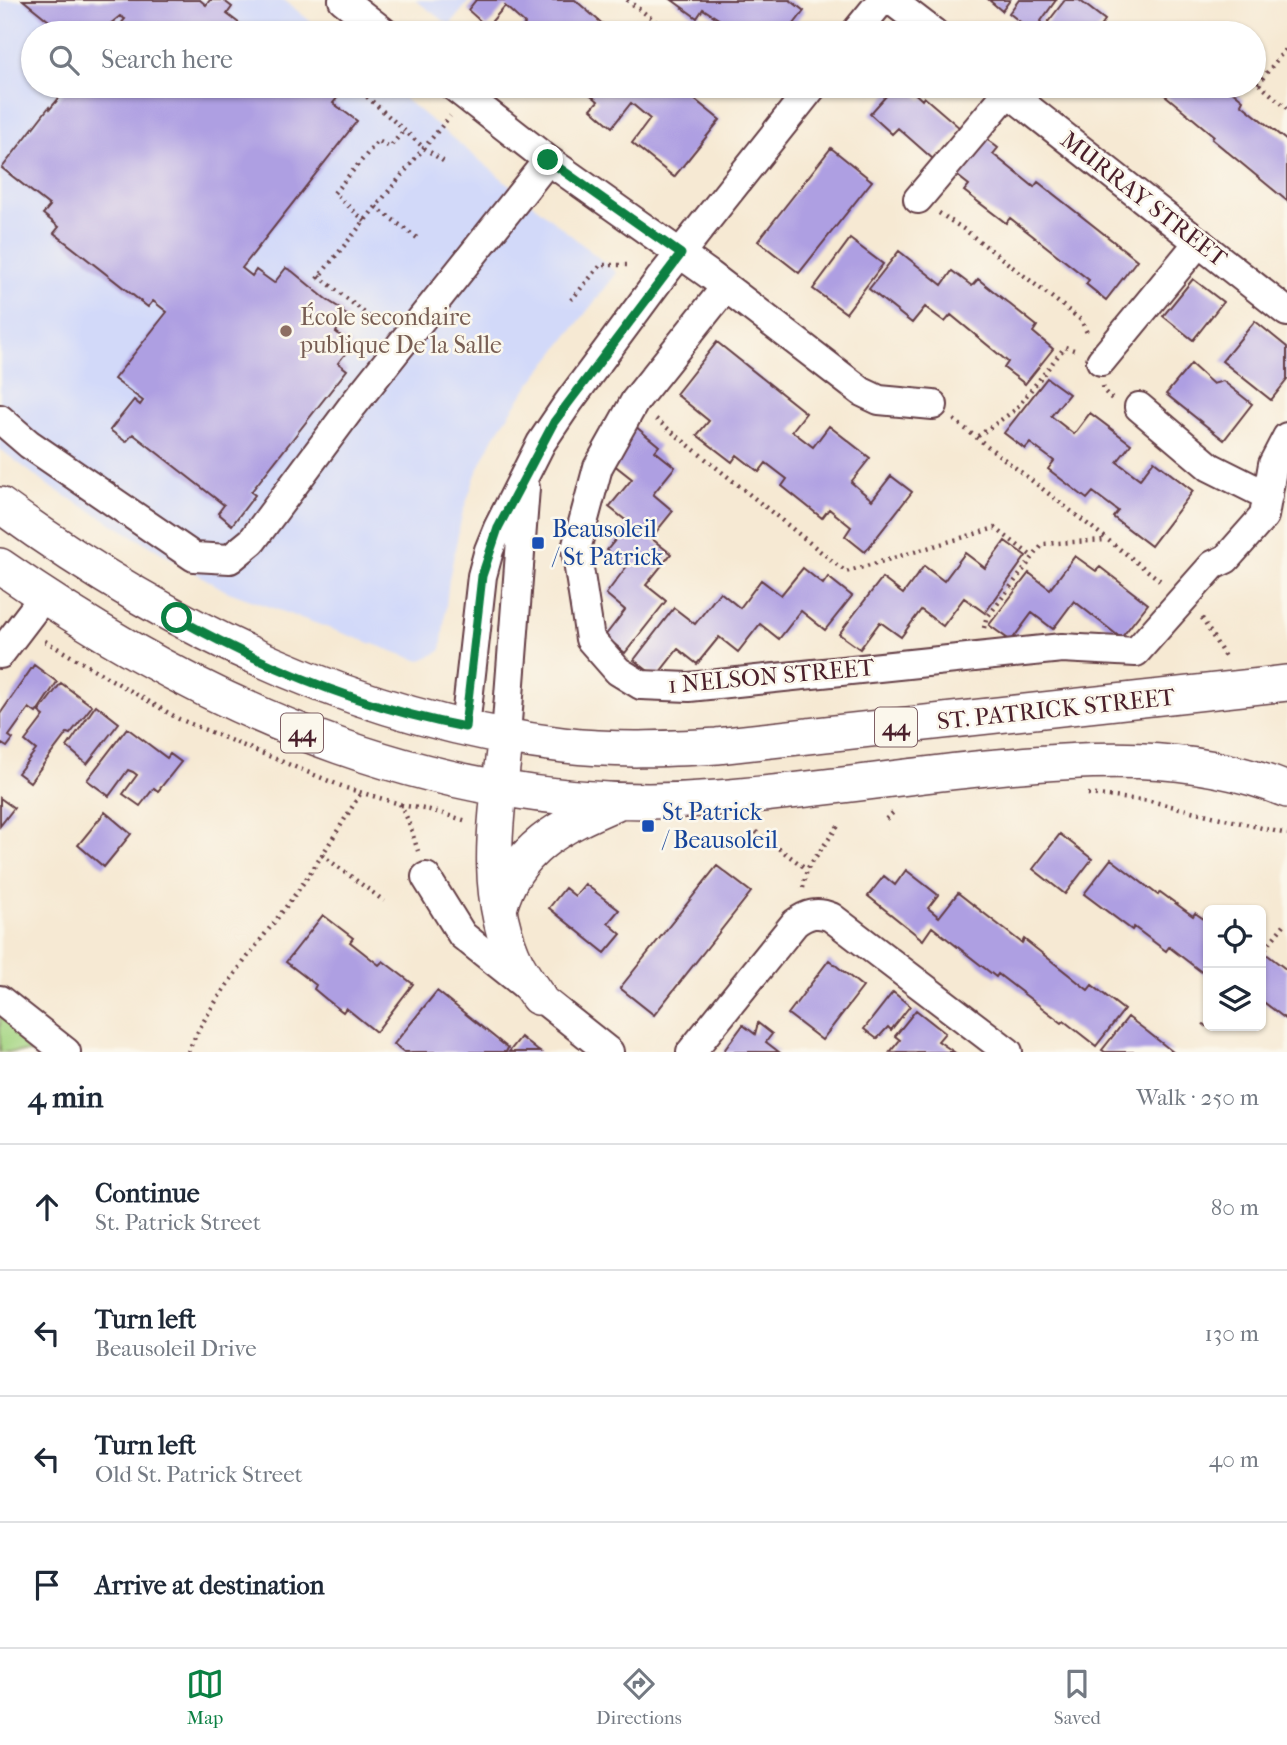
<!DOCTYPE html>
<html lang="en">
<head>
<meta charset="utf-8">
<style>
	:root { --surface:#fff; --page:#f6f6f7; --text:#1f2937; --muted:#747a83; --line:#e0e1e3; --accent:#0b8043 }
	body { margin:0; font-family:"IM FELL French Canon",serif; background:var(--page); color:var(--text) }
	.controls { position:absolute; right:21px; bottom:21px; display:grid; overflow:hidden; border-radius:10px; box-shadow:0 2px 5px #0004 }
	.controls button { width:63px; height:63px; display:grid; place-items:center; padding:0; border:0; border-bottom:2px solid var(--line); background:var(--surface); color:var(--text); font:35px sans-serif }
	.stop { position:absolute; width:21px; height:21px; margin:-16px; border:5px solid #0b8043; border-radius:50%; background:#fff }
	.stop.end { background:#0b8043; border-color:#fff; box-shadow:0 2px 7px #0008 }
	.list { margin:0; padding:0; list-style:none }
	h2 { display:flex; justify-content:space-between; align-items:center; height:91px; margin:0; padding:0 28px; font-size:30px }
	h2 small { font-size:23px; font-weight:400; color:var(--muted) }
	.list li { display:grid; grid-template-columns:46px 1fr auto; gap:21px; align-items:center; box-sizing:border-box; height:126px; padding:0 28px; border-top:2px solid var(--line) }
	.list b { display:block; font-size:26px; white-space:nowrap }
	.list p { margin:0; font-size:23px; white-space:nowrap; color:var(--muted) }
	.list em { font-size:23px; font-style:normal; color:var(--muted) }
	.icon { flex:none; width:38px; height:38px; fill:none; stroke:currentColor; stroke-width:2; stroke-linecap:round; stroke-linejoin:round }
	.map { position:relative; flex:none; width:1287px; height:1052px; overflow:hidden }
	.search { position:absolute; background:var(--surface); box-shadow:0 2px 5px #0004; left:21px; right:21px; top:21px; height:77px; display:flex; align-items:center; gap:18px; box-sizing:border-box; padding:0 24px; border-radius:38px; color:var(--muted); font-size:26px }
	.sheet { height:595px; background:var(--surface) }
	nav { display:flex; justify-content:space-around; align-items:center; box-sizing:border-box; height:98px; border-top:2px solid var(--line); background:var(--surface); font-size:19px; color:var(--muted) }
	nav a { display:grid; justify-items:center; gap:4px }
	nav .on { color:var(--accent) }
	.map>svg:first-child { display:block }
</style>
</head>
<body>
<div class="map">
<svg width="1287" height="1052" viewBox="0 0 1287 1052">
	<rect width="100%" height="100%" fill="#fbf7ec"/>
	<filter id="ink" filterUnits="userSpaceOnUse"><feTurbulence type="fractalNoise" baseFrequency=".0143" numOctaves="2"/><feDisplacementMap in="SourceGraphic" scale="14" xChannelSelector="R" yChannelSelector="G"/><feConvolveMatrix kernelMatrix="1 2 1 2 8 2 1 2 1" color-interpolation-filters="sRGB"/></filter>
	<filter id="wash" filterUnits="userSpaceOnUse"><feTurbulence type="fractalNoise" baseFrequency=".00686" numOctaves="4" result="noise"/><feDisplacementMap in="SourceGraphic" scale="28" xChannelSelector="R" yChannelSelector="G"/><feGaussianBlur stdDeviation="1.57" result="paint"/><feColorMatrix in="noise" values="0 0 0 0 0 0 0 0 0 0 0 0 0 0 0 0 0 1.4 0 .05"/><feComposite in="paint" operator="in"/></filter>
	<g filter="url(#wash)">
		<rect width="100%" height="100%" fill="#f6e9d3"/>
		<!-- built -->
		<path fill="#d2d9f9" d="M0,0H284L325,33H33V86H389L617,273L527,388L494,437L476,474L462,515L449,579L441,651L420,661L226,591L49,486L0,449Z
			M415,0H470L450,25Z"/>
		<!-- green -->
		<path fill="#a6d684" stroke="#787a58" stroke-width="2" d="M0,1000L66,1052H0Z"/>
		<g id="blocks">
			<!-- building -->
			<path fill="#ae9fe2" d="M23,0H200L206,5L210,0H223L232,7L227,14L252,33H110L114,28L116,30L125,19L120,16L99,33H64Z
				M476,0H575L613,33H517L525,24L505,6L487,27L468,10Z
				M672,0H790L804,11L787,33H719L726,24L703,9L697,18Z
				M989,0H1010L1002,11Z
				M1019,0H1056L1033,32L1009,13Z
				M1065,0H1079L1105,20L1095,33H1044L1041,31Z
				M69,86H334L342,92L333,103L357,121L242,268L252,276L256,270L274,283L286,268L292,271L327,300L343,310L341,311L348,316L336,332L352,345L338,363L347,370L251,492L255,495L232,525L218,513L224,505L133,434L126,442L110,430L134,400L140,405L143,401L114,379L167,312L153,301L148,307L54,233L59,227L43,214L50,206L2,168L49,107L50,109Z
				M580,86H670L675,90L678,86L720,120L674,177L632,143L650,119L631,103L612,127L591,109L598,101Z
				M895,86H907L922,100L924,97L960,128L933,159L898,128L892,134L870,114Z
				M1111,86H1124L1119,92Z
				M1165,86H1226L1243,100L1241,104L1287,141V201L1212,139L1214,136L1160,91Z
				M979,133L998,148L993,154L1034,187L1038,182L1137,260L1106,300L1086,284L1089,280L1010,218L1006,223L964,191L969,185L950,170Z
				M831,148L872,181L799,273L758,241Z
				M850,239L883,264L846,313L813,289Z
				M899,251L942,285L952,271L972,286L978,279L1037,326L1033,332L1053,349L1025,384L1004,368L1008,362L951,315L945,322L925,307L912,323L869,289Z
				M1193,279L1223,302L1193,340L1163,316Z
				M1255,321L1287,347V380L1271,400L1222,361Z
				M717,342L806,413L792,431L813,447L829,426L870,458L851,482L872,500L891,476L912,492L865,552L845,536L851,527L829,509L822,518L782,486L787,479L766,463L759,472L737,455L732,462L697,435L709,421L676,394Z
				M1191,364L1213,384L1223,381L1252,404L1224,440L1166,394Z
				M1047,378L1069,394L1051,416L1074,434L1090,413L1131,444L1117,462L1140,479L1154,461L1193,491L1151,546L1113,517L1118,511L1093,492L1087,499L1048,469L1054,461L1030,443L1025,449L1004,433Z
				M635,426L659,446L655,451L675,467L653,494L673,511L651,538L671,554L646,585L666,601L625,653L605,636L625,610L606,594L627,566L607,550L629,523L609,507L632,479L608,460Z
				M1005,541L1026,556L985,613L964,598L943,626L921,610L901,637L880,622L860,649L839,634L882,578L903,594L924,566L944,581L965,553L985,568Z
				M1075,556L1096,571L1100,567L1148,604L1121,638L1074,601L1053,629L1032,613L1011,641L989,625L1029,573L1050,589Z
				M803,568L823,584L828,577L852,596L825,630L801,611L779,639L760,624L738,652L719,637L697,664L678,649L656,677L634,660L674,608L695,624L720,592L740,608L761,580L781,595Z
				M34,665L57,682L36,713L29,708L9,736L13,739L7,747L2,744L0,747V714Z
				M61,683L92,706L70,734L67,733L30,782L18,773L36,750L25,741L44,716L39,712Z
				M96,705L119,723L87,764L67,747Z
				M127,728L167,758L170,754L181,762L158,791L154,788L140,806L123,794L137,775L133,772L128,770L109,796L87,780Z
				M0,798L14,808L0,826Z
				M105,812L131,834L104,867L78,845Z
				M1060,834L1092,859L1065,894L1033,869Z
				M1111,859L1158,895L1160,892L1193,916L1195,913L1208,922V977L1169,947L1166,951L1134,927L1132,930L1084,894Z
				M717,866L751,892L654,1015L620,988Z
				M906,870L938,895L928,908L939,917L958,893L1022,943L1024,939L1088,990L1092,985L1124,1010L1096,1046L1064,1021L1062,1023L998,974L996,977L932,927L923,940L868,896L884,876L895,885Z
				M585,884L619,910L608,923L621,934L605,953L549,908L565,888L575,896Z
				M323,915L353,938L350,942L379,965L383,961L413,984L376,1032L346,1008L343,1012L326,999L314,989L316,985L286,962Z
				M1265,953L1287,970V1020L1261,1000V960Z
				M829,960L863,987L822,1040L788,1014Z
				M437,991L508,1048L506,1052H404L394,1044Z
				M893,992L910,1006L891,1030L888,1027L877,1039L864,1029Z
				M916,1010L945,1033L938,1041L954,1052H890L900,1040L895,1036Z
				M1128,1017L1144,1029L1173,1052H1105L1102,1050Z
				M758,1023L772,1034L766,1042L779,1052H723L743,1025L755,1034Z
				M521,1037L537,1050L540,1052H509Z"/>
		</g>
	</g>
	<g filter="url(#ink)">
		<use href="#blocks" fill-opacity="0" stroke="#643d44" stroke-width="2"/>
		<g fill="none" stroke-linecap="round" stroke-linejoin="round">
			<defs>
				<path id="minor" d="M343,0L385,33
					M891,0L934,33
					M855,33L882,0
					M453,86L548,160L710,275L862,392L879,400L933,405
					M1000,86L1287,312
					M918,199L1008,92
					M725,288L635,401L598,467L576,549L590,639L618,671L641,685L689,687L1062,648L1136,652L1213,565L1226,559L1264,516L1273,464L1287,437
					M1101,361L1199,242
					M1139,407L1210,467L1268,496
					M0,419L29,444L194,557L230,559L252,541L353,405L548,160
					M0,654L45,595
					M465,727L482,576L489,550L498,528L541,443L568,403L659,280L813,86
					M506,735L525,488
					M426,877L462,935L609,1052
					M0,1000L66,1052
					M691,1052L795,923C807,914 817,911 831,917L1008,1052"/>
				<path id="major" d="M0,505C167,627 355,720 563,745C614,751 666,749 717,746L1287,683
					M0,566C214,715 452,820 718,798C808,791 897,777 987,768C1087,758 1191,751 1287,790
					M506,735C497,812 481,893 517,965C523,976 531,987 538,997
					M499,909C515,848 561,826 615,803"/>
			</defs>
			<!-- minor casing -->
			<use href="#minor" stroke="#643d44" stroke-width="32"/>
			<!-- major casing -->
			<use href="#major" stroke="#643d44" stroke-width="38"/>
			<!-- path -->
			<path stroke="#643d44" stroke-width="4.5" stroke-dasharray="2 5" stroke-linecap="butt" d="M627,0L671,33
				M1254,80L1287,108
				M1258,84L1287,47
				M372,86L365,95L424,148L446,163
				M376,207L417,238
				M939,213L965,230L1081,320L1088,335
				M365,221L334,193L378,141L390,147L404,130
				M319,276L382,327
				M317,279L450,116
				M571,300L601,265H627
				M1103,386L1104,391L1114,401
				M656,419L846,572L995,528L1033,557
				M954,420L1162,582
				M978,436L1015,410L1065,347L1077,351
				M1202,618L1225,657
				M984,628L986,619L1043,544L1105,540
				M45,641L179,719L346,788L400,804L408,820L418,851
				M1088,794L1150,801L1287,834
				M401,805L430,810L467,821
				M886,819L896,810
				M756,832L807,869
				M322,855L384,901
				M803,888L807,869L838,826
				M1261,954L1287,921
				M1204,1026L1208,1021
				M188,1052C216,989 265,938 304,882C324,853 343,822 362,791"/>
			<!-- minor -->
			<use href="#minor" stroke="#fff" stroke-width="28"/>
			<!-- major -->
			<use href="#major" stroke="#fff" stroke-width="35"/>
		</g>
	</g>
	<g fill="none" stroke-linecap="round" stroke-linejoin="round" filter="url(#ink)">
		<!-- route -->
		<path stroke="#0b8043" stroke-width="9" d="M177,618C266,668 365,708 465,727L482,576L498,528L554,422L681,254L548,160"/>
	</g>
	<!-- markers -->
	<circle fill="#8d6e63" stroke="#fbf7ec" stroke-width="2.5" cx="286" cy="331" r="7"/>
	<g fill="#1a4fb4" stroke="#fbf7ec" stroke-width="2.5">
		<rect x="531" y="536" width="14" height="14" rx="3.5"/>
		<rect x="641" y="819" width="14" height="14" rx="3.5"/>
	</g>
	<g text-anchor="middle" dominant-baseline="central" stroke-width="5" stroke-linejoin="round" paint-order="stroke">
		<!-- shield labels -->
		<g fill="#fbf7ec" stroke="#7f6065" stroke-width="2">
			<rect x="875" y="707.5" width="42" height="39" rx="5"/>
			<rect x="281" y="713.5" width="42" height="39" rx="5"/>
		</g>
		<g font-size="23" font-weight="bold" fill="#4a1f2b">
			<text x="896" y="727">44</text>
			<text x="302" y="733">44</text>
		</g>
		<!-- street labels -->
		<g font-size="24" fill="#4a1f2b" stroke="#fbf7ec">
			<text transform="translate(1144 199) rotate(38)">MURRAY STREET</text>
			<text transform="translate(771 676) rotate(-5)">1 NELSON STREET</text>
			<text transform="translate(1056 709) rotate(-6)">ST. PATRICK STREET</text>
		</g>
		<!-- education labels -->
		<g font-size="24" fill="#785e54" stroke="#fbf7ec" text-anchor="start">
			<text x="300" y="317">École secondaire<tspan x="300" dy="28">publique De la Salle</tspan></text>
		</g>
		<!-- transit labels -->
		<g font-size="24" fill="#164399" stroke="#fbf7ec" text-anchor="start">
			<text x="552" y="529">Beausoleil<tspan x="552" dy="28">/ St Patrick</tspan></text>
			<text x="662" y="812">St Patrick<tspan x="662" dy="28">/ Beausoleil</tspan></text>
		</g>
	</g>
</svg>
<div class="controls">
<button><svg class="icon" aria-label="locate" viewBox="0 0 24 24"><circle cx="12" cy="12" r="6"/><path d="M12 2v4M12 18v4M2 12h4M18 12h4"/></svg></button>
<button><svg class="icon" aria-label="layers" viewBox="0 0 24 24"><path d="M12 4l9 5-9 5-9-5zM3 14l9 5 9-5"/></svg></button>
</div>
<div class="stop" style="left:177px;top:618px"></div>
<div class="stop end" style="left:548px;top:160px"></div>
<div class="search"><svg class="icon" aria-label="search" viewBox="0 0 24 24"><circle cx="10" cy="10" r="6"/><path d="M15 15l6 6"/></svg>Search here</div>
</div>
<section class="sheet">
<h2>4 min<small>Walk · 250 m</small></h2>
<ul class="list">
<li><svg class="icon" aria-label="ahead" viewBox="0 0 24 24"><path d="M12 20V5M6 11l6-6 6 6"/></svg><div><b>Continue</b><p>St. Patrick Street</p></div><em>80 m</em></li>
<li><svg class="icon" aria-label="left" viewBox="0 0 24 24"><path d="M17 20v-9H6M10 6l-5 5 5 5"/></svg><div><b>Turn left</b><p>Beausoleil Drive</p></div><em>130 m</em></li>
<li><svg class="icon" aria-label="left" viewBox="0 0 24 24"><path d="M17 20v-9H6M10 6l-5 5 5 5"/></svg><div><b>Turn left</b><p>Old St. Patrick Street</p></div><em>40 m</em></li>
<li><svg class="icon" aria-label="arrive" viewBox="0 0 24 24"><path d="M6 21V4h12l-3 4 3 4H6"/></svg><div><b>Arrive at destination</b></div></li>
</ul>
</section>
<nav>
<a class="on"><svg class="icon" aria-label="map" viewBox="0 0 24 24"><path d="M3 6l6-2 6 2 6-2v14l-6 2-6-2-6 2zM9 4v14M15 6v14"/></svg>Map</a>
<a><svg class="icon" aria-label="directions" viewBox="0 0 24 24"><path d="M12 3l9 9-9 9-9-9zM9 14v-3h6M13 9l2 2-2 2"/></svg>Directions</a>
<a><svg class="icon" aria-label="saved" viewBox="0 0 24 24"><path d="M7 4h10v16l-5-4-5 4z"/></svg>Saved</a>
</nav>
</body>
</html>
